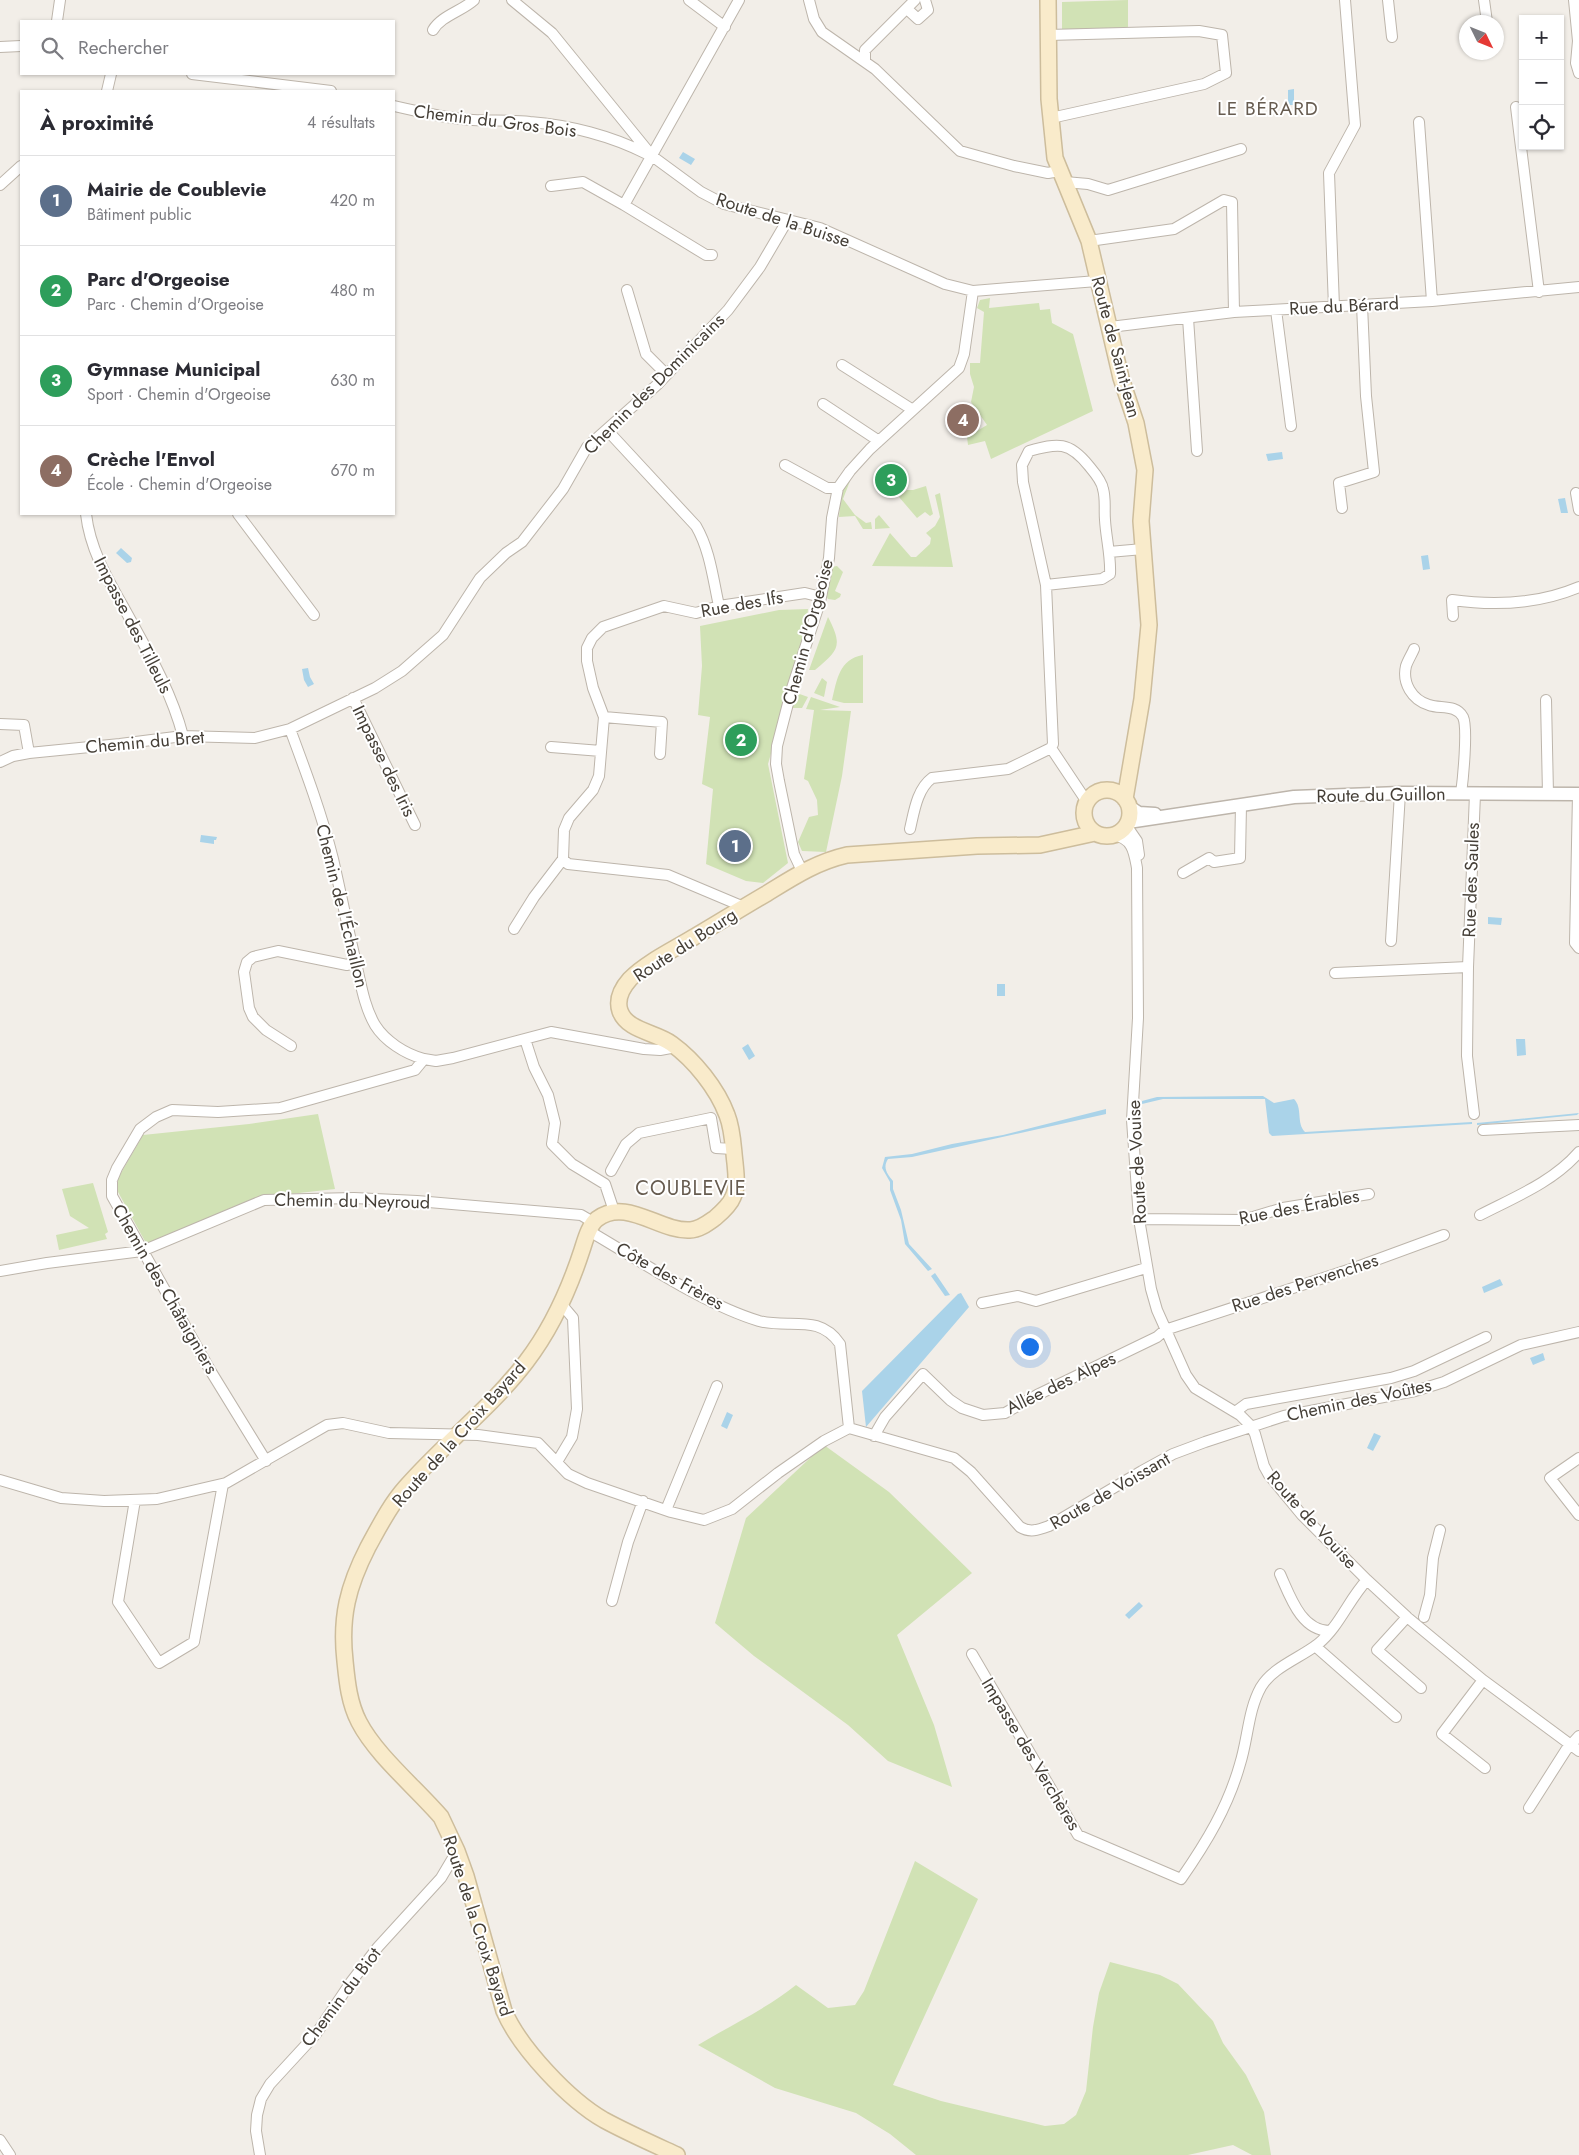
<!DOCTYPE html>
<html lang="fr">
<head>
<meta charset="utf-8">
<style>
	:root { --surface:#fff; --page:#f7f7f7; --text:#2b2b33; --muted:#7c7c81; --line:#e1e1e2; --accent:#e43d2d }
	body { margin:0; font-family:Jost,sans-serif; background:var(--page); color:var(--text) }
	.controls { position:absolute; right:15px; top:15px; display:grid; overflow:hidden; border-radius:0px; box-shadow:0 1px 4px #0004 }
	.controls button { width:45px; height:45px; display:grid; place-items:center; padding:0; border:0; border-bottom:1px solid var(--line); background:var(--surface); color:var(--text); font:25px sans-serif }
	.compass { position:absolute; left:1459px; top:15px; width:45px; height:45px; border-radius:50%; background:var(--surface); box-shadow:0 1px 4px #0004; rotate:133deg }
	.you { position:absolute; left:1029px; top:1346px; width:18px; height:18px; margin:-12px; border:4px solid #fff; border-radius:50%; background:#1a73e8; box-shadow:0 0 0 8px #1a73e833 }
	.badge { display:grid; place-items:center; width:32px; height:32px; border-radius:50%; background:var(--accent); color:#fff; font-size:16px; font-weight:700 }
	.pin { position:absolute; translate:-50% -50%; border:2px solid #fff; box-shadow:0 1px 5px #0006 }
	.list { margin:0; padding:0; list-style:none }
	h2 { display:flex; justify-content:space-between; align-items:center; height:65px; margin:0; padding:0 20px; font-size:21px }
	h2 small { font-size:16px; font-weight:400; color:var(--muted) }
	.list li { display:grid; grid-template-columns:32px 1fr auto; gap:15px; align-items:center; box-sizing:border-box; height:90px; padding:0 20px; border-top:1px solid var(--line) }
	.list b { display:block; font-size:19px; white-space:nowrap }
	.list p { margin:0; font-size:16px; white-space:nowrap; color:var(--muted) }
	.list em { font-size:16px; font-style:normal; color:var(--muted) }
	.icon { flex:none; width:28px; height:28px; fill:none; stroke:currentColor; stroke-width:2; stroke-linecap:round; stroke-linejoin:round }
	.map { position:relative; flex:none; width:1579px; height:2155px; overflow:hidden }
	.search { position:absolute; background:var(--surface); box-shadow:0 1px 4px #0004; left:20px; top:20px; width:375px; height:55px; display:flex; align-items:center; gap:12px; box-sizing:border-box; padding:0 18px; border-radius:0px; color:var(--muted); font-size:19px }
	.panel { position:absolute; background:var(--surface); box-shadow:0 1px 4px #0004; left:20px; top:90px; width:375px; height:425px; border-radius:0px }
	.map>svg:first-child { display:block }
</style>
</head>
<body>
<div class="map">
<svg width="1579" height="2155" viewBox="0 0 1579 2155">
	<rect width="100%" height="100%" fill="#f2eee8"/>
	<!-- green -->
	<path fill="#d1e2b5" d="M1128,0V28L1062,30V2Z
		M990,298L989,308L1039,303L1040,310L1050,309L1052,323L1073,334L1093,411L991,459L985,441L968,445L967,437L987,425L971,402L974,387L970,374V363H980L984,312L977,308L980,300Z
		M848,479L850,481L843,499L855,515L866,523L871,522L872,529H863L855,516L839,517L841,494Z
		M926,486L933,514L930,516L925,512L917,518L899,497L907,490H913Z
		M940,493L953,567L872,566L890,533L911,557H916L930,544L931,538L926,533L935,526L940,517L935,495Z
		M879,515L890,528L875,529V519Z
		M837,566L843,572L835,591L841,594L840,597L835,600L828,599L826,596L829,583L828,580L832,567Z
		M808,609L806,630L768,764L788,863L763,883L746,881L706,864L713,789L702,784L710,717L698,715L702,666L700,626L779,610Z
		M828,617C843,646 839,650 815,670H809Z
		M863,655V703H844L832,700C837,680 839,659 863,655Z
		M822,678L827,682L824,697L814,693Z
		M794,692L808,697L802,708H790Z
		M811,697L840,707L820,710L851,711L842,776L826,852L802,851L798,842L809,817L818,815L817,800L808,781L804,779L814,710L806,709Z
		M318,1114L335,1189L263,1197L147,1245L118,1192V1178L143,1135L249,1124Z
		M93,1183L108,1232L105,1234L107,1239L59,1250L56,1235L89,1228L70,1216L62,1189Z
		M824,1445L889,1492L972,1573L897,1635L934,1725L952,1787L888,1761L848,1725L754,1656L715,1623L746,1518Z
		M915,1861L978,1899L893,2085L941,2101L1045,2126L1064,2124L1076,2115L1086,2091L1093,2027L1099,1993L1110,1962L1160,1975L1178,1984L1213,2021L1223,2043L1246,2075L1264,2112L1271,2155H1252L1233,2145L1188,2155H916L890,2134L856,2113L775,2088L698,2045C731,2025 766,2009 796,1985L828,2008L855,2005L864,1991Z"/>
	<!-- water -->
	<path fill="#aad3e9" d="M1294,89V105H1288V90Z
		M683,152L695,159L691,165L679,158Z
		M1282,452L1283,459L1268,461L1266,454Z
		M1565,498L1568,513H1561L1558,499Z
		M121,548L132,558L131,562L127,563L116,553Z
		M1428,555L1430,569L1423,570L1421,556Z
		M308,668L310,677L314,684L308,687L304,680L302,669Z
		M201,835L217,837L216,840H214V844L200,842Z
		M1488,917L1502,918L1501,925L1488,924Z
		M997,984H1005V996H997Z
		M1516,1039H1525L1526,1055L1517,1056Z
		M748,1044L755,1056L749,1060L742,1048Z
		M1256,1096H1263L1274,1103L1294,1099C1303,1108 1296,1123 1305,1132L1472,1122V1124L1272,1136L1269,1133L1265,1099H1163L1142,1104V1101L1157,1097Z
		M1106,1109V1114L912,1157L888,1159C882,1168 888,1175 893,1181V1189L901,1210L909,1244L932,1269L928,1271L905,1244L901,1220L890,1190V1182L882,1168L885,1157L912,1154L952,1144L1003,1135Z
		M1579,1113L1577,1115L1477,1125V1123Z
		M935,1273L950,1295L945,1296L931,1276Z
		M1500,1279L1503,1285L1484,1293L1482,1287Z
		M961,1293L969,1307L866,1427L862,1391L958,1294Z
		M1543,1353L1545,1360L1533,1365L1530,1358Z
		M727,1412L733,1415L727,1429L721,1426Z
		M1374,1433L1381,1436L1373,1451L1367,1448Z
		M1139,1602L1143,1606L1129,1619L1125,1615Z"/>
	<g fill="none" stroke-linecap="round" stroke-linejoin="round">
		<defs>
			<path id="minor" d="M512,0L552,33L652,156L701,192L724,204L820,228L925,275L945,284L973,291L1097,281
				M689,0L725,27
				M809,0L814,19L822,32L875,69L960,151L1014,166L1048,173L1059,171
				M1388,0L1392,37
				M1484,0L1487,22
				M1574,0L1578,41L1576,63L1579,73
				M907,9L918,19L928,10L925,0
				M57,21L60,0
				M433,30C441,16 462,11 474,0
				M1048,35L1199,31L1222,35L1226,73L1204,84L1051,118
				M0,47L21,46
				M865,62V50L915,0
				M192,74L331,91
				M107,91L111,74
				M394,106C420,112 446,118 473,120C492,121 511,120 530,122C569,125 612,136 647,154
				M1516,107L1539,292
				M1419,122L1432,301
				M1065,182L1088,184L1108,190L1241,149
				M0,185L21,166
				M551,186L583,182L624,205L739,0
				M624,205L706,255H712
				M1089,241L1174,229L1224,200L1232,202L1234,312
				M627,290L646,354L666,374
				M1334,307L1329,173L1355,125L1345,0
				M1276,310L1291,426
				M1188,318L1197,451
				M1110,327L1234,312L1432,301L1579,287
				M842,365L913,410
				M823,404L879,441
				M607,430L696,526C710,550 713,579 719,606
				M785,465L827,488H838
				M1576,493L1579,510
				M1342,508L1339,483L1374,472L1366,396L1362,305
				M86,514C90,549 107,578 124,608C147,650 171,690 183,736
				M238,514L314,615
				M1109,552L1143,549
				M1453,616L1452,600C1495,606 1539,604 1579,587
				M1414,649C1412,654 1408,660 1406,666C1402,683 1412,700 1429,705C1440,709 1456,704 1463,717C1468,728 1463,779 1461,794
				M353,698L415,825
				M1546,700L1548,794
				M604,717L662,722L660,754
				M0,724L24,725L29,753
				M290,729C306,772 322,815 333,859C341,894 348,929 356,963C361,984 364,1006 375,1025C385,1041 405,1054 424,1059
				M551,747L601,751
				M1051,748L1087,802
				M0,762L13,756L29,753L120,744L183,736L255,738L290,729L375,688L402,671L443,635L480,578L506,553L522,542L563,489L587,447L658,384L728,310L760,267L787,221
				M1578,794L1575,943L1579,948
				M1126,825L1137,841L1139,855
				M910,829C914,812 917,789 932,778L1008,769L1051,748L1053,744L1046,585L1023,482L1022,465L1029,451C1058,443 1069,441 1089,466C1094,472 1102,481 1103,489C1106,499 1104,510 1105,520C1106,538 1111,556 1110,574L1102,579L1046,585
				M1114,835C1133,839 1134,852 1137,868L1138,1018L1132,1120L1139,1219L1151,1289L1157,1310L1186,1375L1195,1388L1240,1415L1251,1426L1255,1434L1264,1466L1269,1475L1302,1515L1367,1580L1407,1617L1483,1680L1579,1751
				M802,871L794,854L779,781L776,764L777,746L792,688L820,602L829,558L832,518L838,488L850,471L870,449L959,368L964,354L973,291
				M1183,873L1209,858L1214,862L1240,858L1241,805
				M744,907L668,875L568,864L563,859L564,830L569,818L593,790L599,776L604,717L593,688L587,661V648L592,638L603,627L664,606L696,613L719,606L805,593L821,597
				M514,929L534,897L563,859
				M1391,941L1400,793
				M1335,973L1468,967
				M525,1039L534,1067L548,1095L555,1123L552,1144L572,1164L605,1184L614,1211
				M291,1046L266,1030L253,1017L249,1008L244,972L247,962L253,957L278,951L347,965L356,962
				M1474,1114L1467,1056L1468,967L1475,794
				M1483,1130L1579,1125
				M611,1171L626,1144L639,1133L711,1118L716,1148L733,1149
				M1480,1215C1515,1197 1553,1182 1579,1152
				M1139,1219L1243,1220L1283,1208L1369,1194
				M589,1231C641,1261 703,1304 759,1321C789,1329 819,1313 840,1344L849,1428
				M0,1271L47,1263L142,1251L264,1200L354,1198L417,1201L581,1215L593,1222
				M982,1303L1018,1296L1036,1301L1146,1268
				M1235,1412L1246,1404L1391,1378L1414,1371L1486,1337
				M849,1428L954,1458L971,1472L1020,1527C1030,1533 1038,1530 1049,1526L1142,1471L1173,1454L1205,1442L1284,1416L1415,1391L1444,1382L1521,1345L1579,1332
				M874,1436L885,1417L923,1374L950,1400L962,1408L983,1415L1005,1413L1037,1395L1157,1337L1165,1330L1357,1267L1444,1235
				M1579,1458L1550,1478L1579,1515
				M266,1461L210,1370L112,1196V1180L117,1168L140,1129L156,1117L172,1110L218,1112L280,1108L415,1070L424,1059L436,1061L453,1058L551,1032L644,1049L660,1050L676,1047
				M557,1462L572,1437L577,1409L573,1318L562,1305
				M0,1480L61,1498L104,1501L157,1499L226,1483L327,1425L343,1423L389,1433L478,1435L538,1443L568,1474L587,1483L671,1512L704,1520L732,1509L778,1473L824,1441L849,1428
				M135,1500L118,1602L159,1663L194,1642L223,1484
				M666,1510L717,1386
				M1280,1574C1290,1596 1301,1631 1330,1631
				M612,1601L628,1542L643,1501
				M1407,1617L1377,1650L1421,1688
				M1424,1617L1430,1595L1433,1558L1440,1530
				M1315,1646L1396,1717
				M972,1654L1078,1835L1181,1879C1206,1843 1228,1807 1240,1764C1248,1739 1248,1710 1261,1687C1273,1667 1300,1658 1318,1644C1339,1627 1349,1599 1367,1580
				M1483,1680L1442,1734L1485,1768
				M1529,1808L1566,1750L1579,1736
				M0,2140L10,2155
				M260,2155L256,2131L257,2115L261,2099L270,2084L316,2034L351,1982L378,1947L441,1878L457,1851"/>
			<path id="tertiary" d="M1128,806L1139,813L1155,814
				M1128,822L1294,797L1400,793L1579,794"/>
			<path id="secondary" d="M1048,0L1049,99L1055,158L1089,241L1121,378L1136,423L1145,470L1141,521L1149,625L1142,699L1125,799
				M1084 813a23 23 0 1 1 46 0a23 23 0 1 1-46 0Z
				M677,2155C653,2144 628,2133 604,2120C569,2100 520,2048 504,2011L466,1876L457,1851L441,1817C416,1788 376,1755 359,1722C349,1703 347,1681 345,1661C340,1617 348,1586 368,1547C379,1527 390,1505 405,1488C443,1444 491,1408 526,1362C552,1328 569,1290 582,1250C585,1241 589,1225 597,1219C626,1197 660,1232 690,1230C699,1230 708,1223 715,1218C722,1212 730,1205 733,1197C738,1187 736,1174 735,1163C733,1147 733,1130 727,1115C717,1088 694,1060 672,1044C656,1032 627,1031 620,1011C616,999 622,988 630,979C647,962 673,950 694,937C718,923 742,908 766,894C792,878 816,862 847,855L977,846L1040,845L1095,833"/>
		</defs>
		<!-- minor casing -->
		<use href="#minor" stroke="#bdb5ab" stroke-width="12"/>
		<!-- tertiary casing -->
		<use href="#tertiary" stroke="#bdb5ab" stroke-width="15"/>
		<!-- secondary casing -->
		<use href="#secondary" stroke="#cdbd9c" stroke-width="18"/>
		<!-- minor -->
		<use href="#minor" stroke="#fff" stroke-width="10"/>
		<!-- tertiary -->
		<use href="#tertiary" stroke="#fff" stroke-width="12"/>
		<!-- secondary -->
		<use href="#secondary" stroke="#f9ebcb" stroke-width="15"/>
	</g>
	<g text-anchor="middle" dominant-baseline="central" stroke-width="4" stroke-linejoin="round" paint-order="stroke">
		<!-- street labels -->
		<g font-size="18" fill="#453f37" stroke="#fff">
			<text transform="translate(495 121) rotate(7)">Chemin du Gros Bois</text>
			<text transform="translate(783 220) rotate(18)">Route de la Buisse</text>
			<text transform="translate(1344 306) rotate(-3)">Rue du Bérard</text>
			<text transform="translate(1116 347) rotate(75)">Route de Saint-Jean</text>
			<text transform="translate(654 384) rotate(-45)">Chemin des Dominicains</text>
			<text transform="translate(742 604) rotate(-10)">Rue des Ifs</text>
			<text transform="translate(133 625) rotate(63)">Impasse des Tilleuls</text>
			<text transform="translate(808 632) rotate(-75)">Chemin d'Orgeoise</text>
			<text transform="translate(145 742) rotate(-5)">Chemin du Bret</text>
			<text transform="translate(384 761) rotate(64)">Impasse des Iris</text>
			<text transform="translate(1381 795) rotate(-1)">Route du Guillon</text>
			<text transform="translate(1471 880) rotate(-88)">Rue des Saules</text>
			<text transform="translate(342 906) rotate(76)">Chemin de l'Échaillon</text>
			<text transform="translate(685 945) rotate(-33)">Route du Bourg</text>
			<text transform="translate(1137 1162) rotate(-93)">Route de Vouise</text>
			<text transform="translate(352 1201) rotate(1)">Chemin du Neyroud</text>
			<text transform="translate(1299 1207) rotate(-11)">Rue des Érables</text>
			<text transform="translate(670 1276) rotate(29)">Côte des Frères</text>
			<text transform="translate(1305 1283) rotate(-18)">Rue des Pervenches</text>
			<text transform="translate(165 1289) rotate(60)">Chemin des Châtaigniers</text>
			<text transform="translate(1061 1383) rotate(-26)">Allée des Alpes</text>
			<text transform="translate(1359 1400) rotate(-12)">Chemin des Voûtes</text>
			<text transform="translate(459 1434) rotate(-48)">Route de la Croix Bayard</text>
			<text transform="translate(1110 1491) rotate(-30)">Route de Voissant</text>
			<text transform="translate(1312 1520) rotate(48)">Route de Vouise</text>
			<text transform="translate(1031 1754) rotate(59)">Impasse des Verchères</text>
			<text transform="translate(478 1926) rotate(72)">Route de la Croix Bayard</text>
			<text transform="translate(341 1997) rotate(-53)">Chemin du Biot</text>
		</g>
		<!-- neighbourhood labels -->
		<g font-size="19" letter-spacing="1" fill="#675c50" stroke="#fff">
			<text x="1268" y="108">LE BÉRARD</text>
		</g>
		<!-- quarter labels -->
		<g font-size="20" letter-spacing="1" fill="#675c50" stroke="#fff">
			<text x="691" y="1188">COUBLEVIE</text>
		</g>
	</g>
</svg>
<div class="controls">
<button>+</button>
<button>−</button>
<button><svg class="icon" aria-label="locate" viewBox="0 0 24 24"><circle cx="12" cy="12" r="6"/><path d="M12 2v4M12 18v4M2 12h4M18 12h4"/></svg></button>
</div>
<svg class="compass" viewBox="-18 -18 36 36"><path d="M0-13l5 13h-10z" fill="#e53935"/><path d="M0 13l5-13h-10z" fill="#7c7c81"/></svg>
<div class="you"></div>
<div class="pin badge" style="left:735px;top:846px;background:#5c6f8a">1</div>
<div class="pin badge" style="left:741px;top:740px;background:#2e9e5b">2</div>
<div class="pin badge" style="left:891px;top:480px;background:#2e9e5b">3</div>
<div class="pin badge" style="left:963px;top:420px;background:#8d6e63">4</div>
<div class="search"><svg class="icon" aria-label="search" viewBox="0 0 24 24"><circle cx="10" cy="10" r="6"/><path d="M15 15l6 6"/></svg>Rechercher</div>
<section class="panel">
<h2>À proximité<small>4 résultats</small></h2>
<ul class="list">
<li><span class="badge" style="background:#5c6f8a">1</span><div><b>Mairie de Coublevie</b><p>Bâtiment public</p></div><em>420 m</em></li>
<li><span class="badge" style="background:#2e9e5b">2</span><div><b>Parc d'Orgeoise</b><p>Parc · Chemin d'Orgeoise</p></div><em>480 m</em></li>
<li><span class="badge" style="background:#2e9e5b">3</span><div><b>Gymnase Municipal</b><p>Sport · Chemin d'Orgeoise</p></div><em>630 m</em></li>
<li><span class="badge" style="background:#8d6e63">4</span><div><b>Crèche l'Envol</b><p>École · Chemin d'Orgeoise</p></div><em>670 m</em></li>
</ul>
</section>
</div>
</body>
</html>
